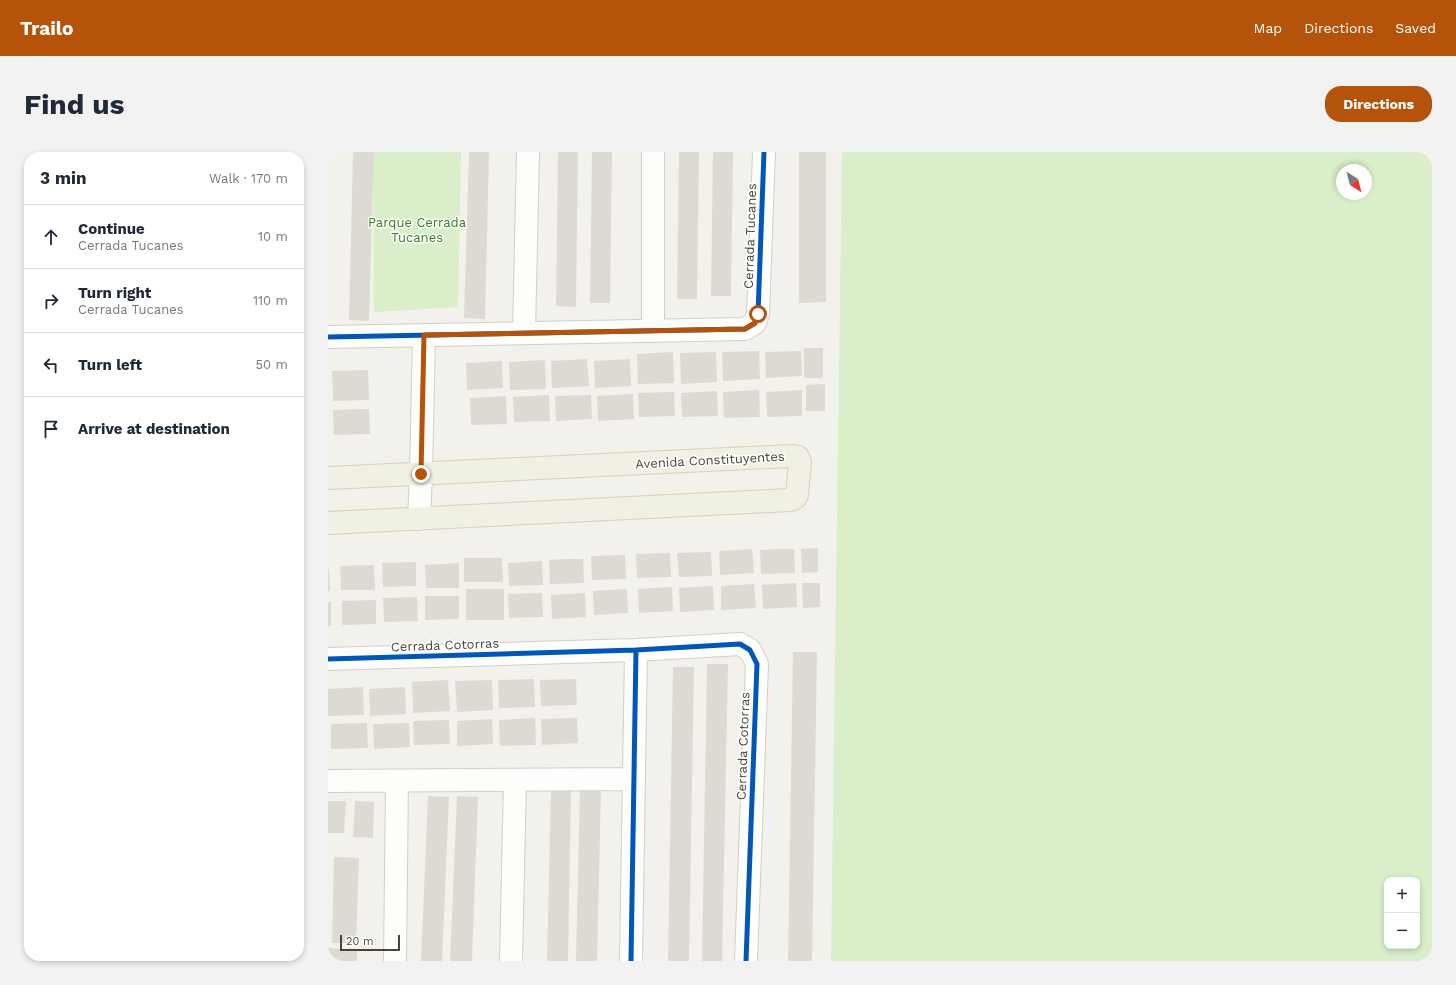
<!DOCTYPE html>
<html lang="en">
<head>
<meta charset="utf-8">
<style>
	:root { --surface:#fff; --page:#f2f2f3; --text:#1f2937; --muted:#747a83; --line:#e0e1e3; --accent:#b45309 }
	body { margin:0; font-family:"Work Sans",sans-serif; background:var(--page); color:var(--text) }
	.controls { position:absolute; right:12px; bottom:12px; display:grid; overflow:hidden; border-radius:8px; box-shadow:0 2px 6px #0003 }
	.controls button { width:36px; height:36px; display:grid; place-items:center; padding:0; border:0; border-bottom:1px solid var(--line); background:var(--surface); color:var(--text); font:20px sans-serif }
	.compass { position:absolute; left:1008px; top:12px; width:36px; height:36px; border-radius:50%; background:var(--surface); box-shadow:0 2px 6px #0003; rotate:144deg }
	.scale { position:absolute; left:12px; bottom:10px; width:60px; box-sizing:border-box; padding-left:4px; border:2px solid #494536; border-top:0; font-size:11px; line-height:14px; white-space:nowrap; color:#494536; -webkit-text-stroke:3px #fff; paint-order:stroke }
	.stop { position:absolute; width:12px; height:12px; margin:-9px; border:3px solid #b45309; border-radius:50%; background:#fff }
	.stop.end { background:#b45309; border-color:#fff; box-shadow:0 1px 4px #0008 }
	.list { margin:0; padding:0; list-style:none }
	h2 { display:flex; justify-content:space-between; align-items:center; height:52px; margin:0; padding:0 16px; font-size:17px }
	h2 small { font-size:13px; font-weight:400; color:var(--muted) }
	.list li { display:grid; grid-template-columns:26px 1fr auto; gap:12px; align-items:center; box-sizing:border-box; height:64px; padding:0 16px; border-top:1px solid var(--line) }
	.list b { display:block; font-size:15px; white-space:nowrap }
	.list p { margin:0; font-size:13px; white-space:nowrap; color:var(--muted) }
	.list em { font-size:13px; font-style:normal; color:var(--muted) }
	.icon { flex:none; width:22px; height:22px; fill:none; stroke:currentColor; stroke-width:2; stroke-linecap:round; stroke-linejoin:round }
	.map { position:relative; flex:none; width:1104px; height:809px; overflow:hidden; border-radius:16px }
	header { display:flex; align-items:center; gap:24px; box-sizing:border-box; height:56px; padding:0 20px; background:var(--accent); color:#fff }
	header strong { font-size:19px }
	nav { display:flex; gap:22px; margin-inline-start:auto; font-size:14px }
	.intro { display:flex; align-items:center; justify-content:space-between; box-sizing:border-box; height:96px; padding:0 24px }
	h1 { margin:0; font-size:28px }
	.button { padding:10px 18px; border-radius:16px; background:var(--accent); color:#fff; font-size:14px; font-weight:700 }
	main { display:flex; gap:24px; padding:0 24px }
	aside { flex:1; background:var(--surface); border-radius:16px; box-shadow:0 2px 6px #0003 }
	.map>svg:first-child { display:block }
</style>
</head>
<body>
<header>
<strong>Trailo</strong>
<nav><a>Map</a><a>Directions</a><a>Saved</a></nav>
</header>
<div class="intro"><h1>Find us</h1><a class="button">Directions</a></div>
<main>
<aside>
<h2>3 min<small>Walk · 170 m</small></h2>
<ul class="list">
<li><svg class="icon" aria-label="ahead" viewBox="0 0 24 24"><path d="M12 20V5M6 11l6-6 6 6"/></svg><div><b>Continue</b><p>Cerrada Tucanes</p></div><em>10 m</em></li>
<li><svg class="icon" aria-label="right" viewBox="0 0 24 24"><path d="M7 20v-9h11M14 6l5 5-5 5"/></svg><div><b>Turn right</b><p>Cerrada Tucanes</p></div><em>110 m</em></li>
<li><svg class="icon" aria-label="left" viewBox="0 0 24 24"><path d="M17 20v-9H6M10 6l-5 5 5 5"/></svg><div><b>Turn left</b></div><em>50 m</em></li>
<li><svg class="icon" aria-label="arrive" viewBox="0 0 24 24"><path d="M6 21V4h12l-3 4 3 4H6"/></svg><div><b>Arrive at destination</b></div></li>
</ul>
</aside>
<div class="map">
<svg width="1104" height="809" viewBox="0 0 1104 809">
	<rect width="100%" height="100%" fill="#f2f1eb"/>
	<!-- green -->
	<path fill="#d9eec9" fill-rule="evenodd" d="M45,0H133L130,155L46,160Z
		M514,0H1104V809H503ZM1014,18H1038V42H1014ZM1059,728H1089V794H1059Z"/>
	<!-- building -->
	<path fill="#dcdad3" d="M25,0H46L41,169L21,168Z
		M141,0H161L157,167L136,166Z
		M230,0H250L248,155L228,154Z
		M264,0H284L282,151H262Z
		M351,0H371L369,147H349Z
		M385,0H405L403,144H383Z
		M471,0H498V150L471,151Z
		M476,196H495V226H476Z
		M431,199L432,227L395,229L394,200Z
		M473,199L474,224L438,226L437,200Z
		M345,200L346,231L310,232L309,202Z
		M388,200L389,230L353,232L352,201Z
		M259,207L261,234L224,236L223,209Z
		M302,207L303,234L267,236L266,209Z
		M217,208L218,237L182,238L181,210Z
		M174,209L175,236L139,238L138,211Z
		M40,218L41,248L5,249L4,219Z
		M497,232V259H478V233Z
		M431,238L432,265L396,266L395,240Z
		M474,238V264L439,265L438,240Z
		M389,239L390,264L354,265L353,241Z
		M346,240L347,264L311,265L310,241Z
		M305,242L306,267L270,269L269,244Z
		M221,243L222,269L186,270L185,245Z
		M263,243L264,267L228,269L227,244Z
		M178,244L179,272L143,273L142,246Z
		M41,257L42,282L6,283L5,258Z
		M490,396V420L474,421L473,397Z
		M424,397L426,421L392,423L391,399Z
		M449,397H466L467,421L433,422L432,398Z
		M383,400L384,424L351,425L349,401Z
		M342,401L343,425L309,426L308,402Z
		M297,403L298,427L264,428L263,404Z
		M136,406H174L175,430H136Z
		M238,407H255L256,431L222,432L221,408Z
		M214,409L215,433L181,434L180,411Z
		M88,410V434L55,435L54,411Z
		M131,411V436H98L97,413Z
		M46,413L47,438H13L12,414Z
		M0,417H1L2,439H0Z
		M468,431L469,455L435,457L434,433Z
		M474,431H492V455L475,456Z
		M426,432L428,456L393,458V434Z
		M385,434L386,458L352,460L351,436Z
		M344,435L345,459L311,461L310,437Z
		M138,437H176V468H138Z
		M299,437L300,461L266,463L265,439Z
		M214,441L215,465L181,466L180,442Z
		M257,441L258,465L224,467L223,443Z
		M97,444H131V467L97,468Z
		M89,445L90,469L56,470L55,446Z
		M48,448V472L14,473V449Z
		M0,450H3V474H0Z
		M465,500H489L484,809H460Z
		M379,512H400L394,809H374Z
		M345,515H366L361,809H340Z
		M206,527L207,555L171,556L170,528Z
		M248,527L249,553L213,554L212,528Z
		M120,528L122,559L85,561L84,530Z
		M164,528L165,558L129,560L127,529Z
		M35,535L36,563L0,564V537Z
		M77,535L78,562L42,564L41,537Z
		M207,566L208,593L172,594L171,568Z
		M249,566L250,591L214,593L213,567Z
		M164,567L165,592L129,594V569Z
		M121,568L122,592L86,593L85,569Z
		M39,571L40,596L3,597V572Z
		M81,571L82,595L46,597L45,572Z
		M252,637H273L269,809H248Z
		M223,638H243L240,809H219Z
		M100,644L121,645L114,809H93Z
		M129,644L150,645L144,809H122Z
		M0,649H18L16,681H0Z
		M27,649L46,650L45,686L25,685Z
		M6,705L31,706L28,791H4Z
		M0,796L29,798V809H0Z"/>
	<g fill="none" stroke-linecap="round" stroke-linejoin="round">
		<defs>
			<path id="minor" d="M325,0V179
				M196,181L200,0
				M0,185L417,177L427,171L430,162L436,0
				M91,367L93,322L96,183
				M0,507L308,498L412,492L422,498L429,512L418,809
				M0,629L306,627
				M67,809L69,629
				M183,809L187,628
				M303,809L308,498"/>
			<path id="major" d="M0,326L464,304L470,305L472,310L469,343L466,347L462,348L0,371"/>
		</defs>
		<!-- minor casing -->
		<use href="#minor" stroke="#d0cfc8" stroke-width="24"/>
		<!-- major casing -->
		<use href="#major" stroke="#d6d2b7" stroke-width="24"/>
		<!-- minor -->
		<use href="#minor" stroke="#fdfdfc" stroke-width="22"/>
		<!-- major -->
		<use href="#major" stroke="#f1f0e4" stroke-width="22"/>
		<defs>
			<path id="cycleway" d="M0,185L417,177L427,171L430,162L436,0
				M0,507L308,498L412,492L422,498L429,512L418,809
				M303,809L308,498"/>
		</defs>
		<!-- cycleway casing -->
		<use href="#cycleway" stroke="#fff" stroke-width="8"/>
		<!-- cycleway -->
		<use href="#cycleway" stroke="#0057b8" stroke-width="5"/>
	</g>
	<g fill="none" stroke-linecap="round" stroke-linejoin="round">
		<!-- route -->
		<path stroke="#b45309" stroke-width="5" d="M93,322L96,183L417,177L427,171L430,162"/>
	</g>
	<g text-anchor="middle" dominant-baseline="central" stroke-width="3" stroke-linejoin="round" paint-order="stroke">
		<!-- park labels -->
		<g font-size="13" fill="#358024" stroke="#fff">
			<text x="89" y="70">Parque Cerrada<tspan x="89" dy="15">Tucanes</tspan></text>
		</g>
		<!-- street labels -->
		<g font-size="13" fill="#494536" stroke="#fff">
			<text transform="translate(422 84) rotate(-88)">Cerrada Tucanes</text>
			<text transform="translate(382 308) rotate(-3)">Avenida Constituyentes</text>
			<text transform="translate(117 493) rotate(-2)">Cerrada Cotorras</text>
			<text transform="translate(415 594) rotate(-88)">Cerrada Cotorras</text>
		</g>
	</g>
</svg>
<div class="controls">
<button>+</button>
<button>−</button>
</div>
<svg class="compass" viewBox="-18 -18 36 36"><path d="M0-13l5 13h-10z" fill="#e53935"/><path d="M0 13l5-13h-10z" fill="#747a83"/></svg>
<div class="scale">20 m</div>
<div class="stop" style="left:430px;top:162px"></div>
<div class="stop end" style="left:93px;top:322px"></div>
</div>
</main>
</body>
</html>
